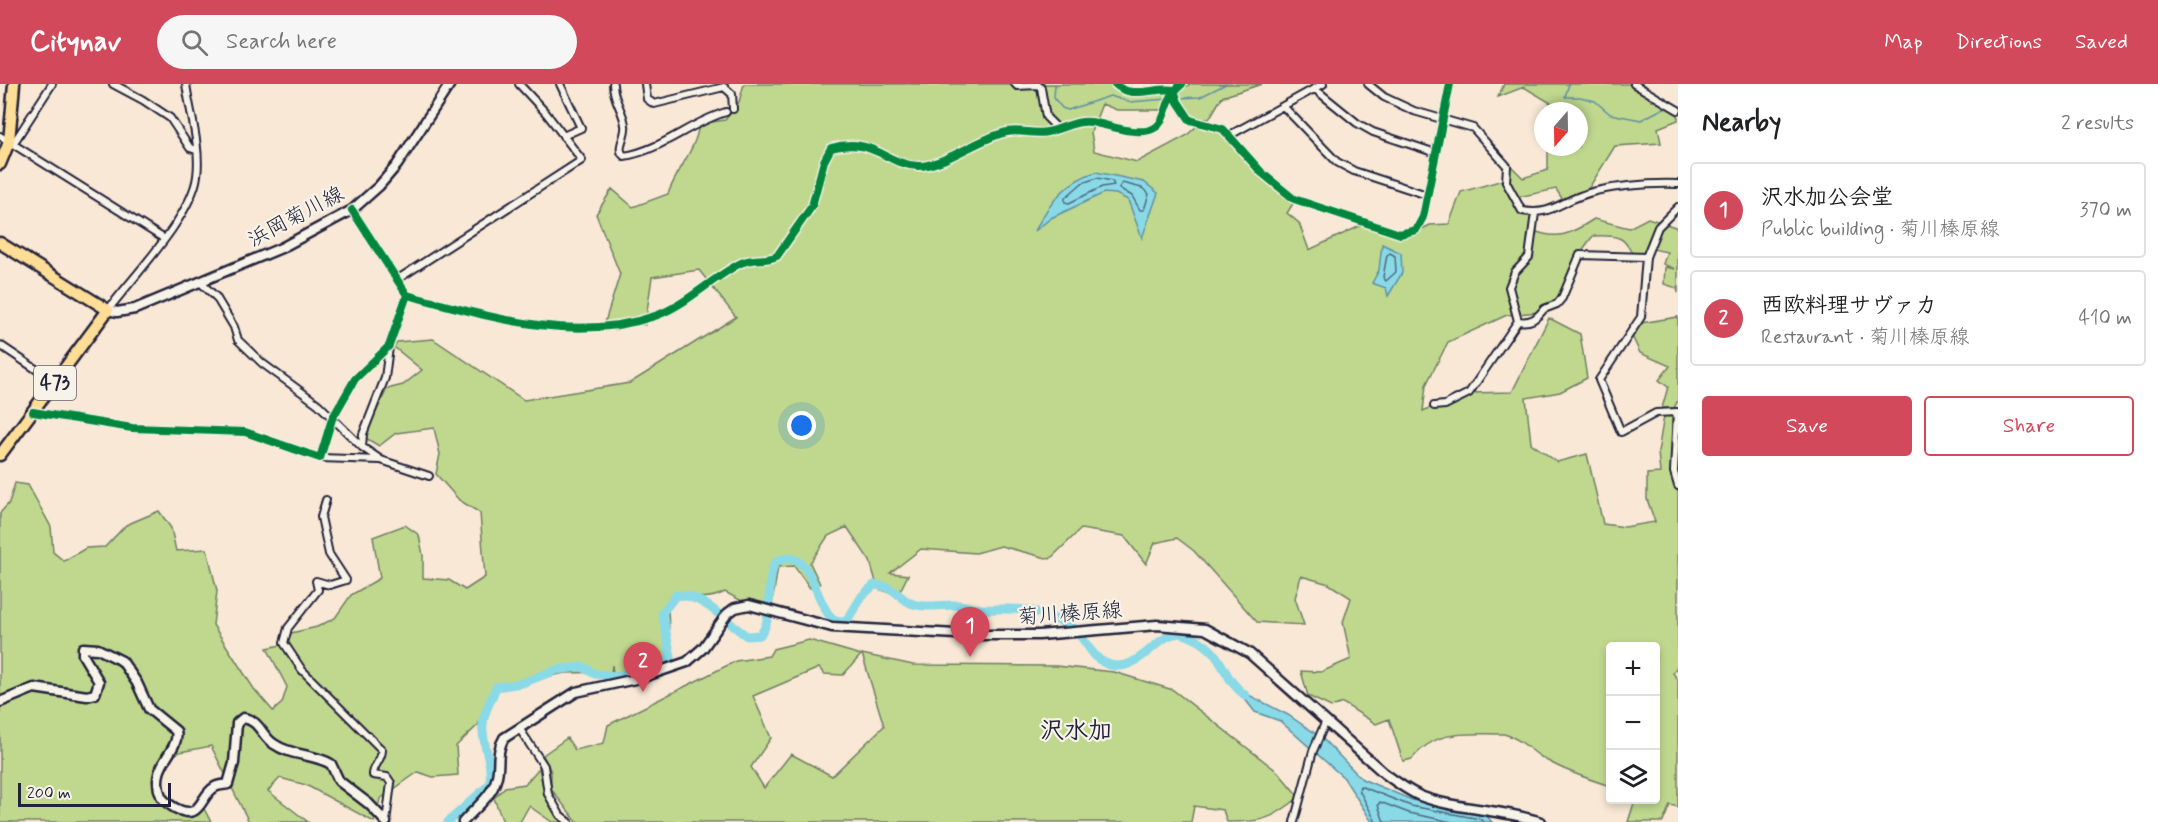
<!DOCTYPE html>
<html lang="en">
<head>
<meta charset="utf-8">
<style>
	:root { --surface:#fff; --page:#f6f6f6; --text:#202124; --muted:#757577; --line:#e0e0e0; --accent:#d1495b }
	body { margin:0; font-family:Mynerve,"Klee One",sans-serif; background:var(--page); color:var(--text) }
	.controls { position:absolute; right:18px; bottom:18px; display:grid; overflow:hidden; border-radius:6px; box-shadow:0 3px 9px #0003 }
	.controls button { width:54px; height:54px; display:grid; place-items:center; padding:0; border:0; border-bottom:2px solid var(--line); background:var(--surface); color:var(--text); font:30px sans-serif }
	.compass { position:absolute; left:1534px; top:18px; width:54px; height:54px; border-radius:50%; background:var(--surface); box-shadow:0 3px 9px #0003; rotate:200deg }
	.scale { position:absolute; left:18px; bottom:15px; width:153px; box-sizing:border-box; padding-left:6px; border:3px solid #22223b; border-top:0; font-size:16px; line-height:21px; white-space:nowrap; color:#22223b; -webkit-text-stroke:4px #f7f3e8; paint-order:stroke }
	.you { position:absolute; left:802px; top:342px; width:21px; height:21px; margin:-15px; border:4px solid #fff; border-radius:50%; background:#1a73e8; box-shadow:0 0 0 9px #1a73e833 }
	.badge { display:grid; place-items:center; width:39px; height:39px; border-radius:50%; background:var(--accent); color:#fff; font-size:20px; font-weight:700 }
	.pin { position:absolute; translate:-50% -50px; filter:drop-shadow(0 2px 3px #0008) }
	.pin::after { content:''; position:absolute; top:32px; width:21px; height:18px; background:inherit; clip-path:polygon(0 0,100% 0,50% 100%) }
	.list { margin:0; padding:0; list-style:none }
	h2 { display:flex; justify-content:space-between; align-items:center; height:78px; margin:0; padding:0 24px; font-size:26px }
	h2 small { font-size:20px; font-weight:400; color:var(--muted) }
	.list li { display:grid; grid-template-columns:39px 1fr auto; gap:18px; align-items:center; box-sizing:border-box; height:96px; margin:0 12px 12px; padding:0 12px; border:2px solid var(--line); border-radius:6px }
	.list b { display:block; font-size:22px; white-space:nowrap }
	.list p { margin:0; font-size:20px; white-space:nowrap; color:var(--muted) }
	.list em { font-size:20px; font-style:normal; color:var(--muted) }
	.actions { display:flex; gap:12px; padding:18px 24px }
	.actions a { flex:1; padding:14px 0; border:2px solid var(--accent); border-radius:6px; text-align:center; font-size:21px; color:var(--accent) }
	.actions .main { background:var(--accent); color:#fff }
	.icon { flex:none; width:33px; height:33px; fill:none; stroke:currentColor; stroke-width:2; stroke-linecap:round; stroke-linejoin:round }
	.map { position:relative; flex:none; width:1678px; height:738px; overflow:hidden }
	header { display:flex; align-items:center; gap:36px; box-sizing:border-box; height:84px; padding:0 30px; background:var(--accent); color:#fff }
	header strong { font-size:28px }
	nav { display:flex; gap:33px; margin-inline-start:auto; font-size:21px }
	.search { width:420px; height:54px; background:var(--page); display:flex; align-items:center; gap:15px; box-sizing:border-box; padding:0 21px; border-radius:33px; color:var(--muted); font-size:22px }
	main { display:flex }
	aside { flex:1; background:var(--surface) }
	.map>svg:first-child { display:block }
</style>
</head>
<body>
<header>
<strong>Citynav</strong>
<div class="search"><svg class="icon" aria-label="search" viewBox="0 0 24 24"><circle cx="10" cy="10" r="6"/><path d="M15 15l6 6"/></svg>Search here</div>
<nav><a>Map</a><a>Directions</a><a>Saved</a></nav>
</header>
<main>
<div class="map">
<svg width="1678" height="738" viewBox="0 0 1678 738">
	<rect width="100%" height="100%" fill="#f8e8d5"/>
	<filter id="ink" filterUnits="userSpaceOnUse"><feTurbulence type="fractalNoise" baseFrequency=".0167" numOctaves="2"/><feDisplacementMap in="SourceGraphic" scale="12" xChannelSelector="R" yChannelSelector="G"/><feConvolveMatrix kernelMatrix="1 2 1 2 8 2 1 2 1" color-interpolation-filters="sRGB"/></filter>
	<g filter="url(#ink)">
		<!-- green -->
		<path fill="#bfd88e" stroke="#707d64" stroke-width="1.5" d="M744,0H1108C1123,14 1176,13 1190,0H1262L1222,13L1209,35C1191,35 1186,30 1180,14L1160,26H1117L1102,20L1091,48L1094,67L1137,78L1186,52L1197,42L1209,41L1227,53L1294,118L1287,129L1299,139L1309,166L1362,141L1401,152L1412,150L1430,141L1449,140L1461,108L1510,94L1509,80L1523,94L1548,86V63H1579V27H1564L1524,3L1498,13L1504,0H1635L1678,31V36L1658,44L1661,59L1615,62L1587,107L1563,116L1556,105L1514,114L1519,128L1532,131V146C1558,157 1571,150 1594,135L1629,144L1648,134L1675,143L1678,145V209L1677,204L1664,200L1665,183L1675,185L1663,180L1667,168L1653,165L1647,179C1616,165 1640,150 1593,152L1580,169L1550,227L1507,231L1448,258L1426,301L1423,327L1434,322L1445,325L1469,309L1512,308L1549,234L1580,250L1587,294L1560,308L1526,314L1531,359L1557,378L1587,370L1603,440L1625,443L1655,438L1647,415V390L1660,389L1658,368L1664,332L1672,329L1671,393L1678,408V581L1673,589L1678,596V723L1670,721L1663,738H1628L1635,716H1656V562H1610V702C1588,695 1565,687 1544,675C1531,667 1520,654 1504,650C1468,650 1437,644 1412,675L1403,677L1389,635L1376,640L1343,619L1331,623L1308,612L1301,587L1321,588L1351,575L1343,538L1351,514L1329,500L1301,492L1295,514L1304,541L1257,538L1194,467L1177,454L1155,459L1146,480L1124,452L1081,445L1050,475L1001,462L976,469L921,465L890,489L908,491L898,511L878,505L870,477L847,443L828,452L810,479L820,500L810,504L794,482L778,483L772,520L740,516L725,508C709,516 698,514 682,510L668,525L670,566L666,576L637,588H613L612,581L611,588L565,589L496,603L478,641L456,662L458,691L433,693L418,688L380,715L374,738L306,701L280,694L268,707L308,738H249L211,662L180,668L158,679L161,712L190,730L203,723L211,738H0V429L9,419L15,399L28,401L51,443L53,468L64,477L86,464L105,463L126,441L159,427L171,444L176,467L207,465L217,507L213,541L254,605L273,627L282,619L287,603L267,564L281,561L287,550L317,543L335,534L351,511L380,494L373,453L405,441L419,451L423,471V494L449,496L465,506L485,493L480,429L459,416L436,390L440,370L434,344L396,349L379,362L364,353L387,305L403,301L422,286L394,263L397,258L433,255L524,316L630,299L736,233L699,186L652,193L645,241L605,238L620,190L596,130L612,105L633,123L668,110C677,85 696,66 699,40L725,36L739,18Z
			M1678,233V316L1674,324H1662L1668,303L1659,296L1670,282L1640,269L1632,252L1641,239Z
			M809,556L861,571L843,591L824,590L819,584L753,612L771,654L751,683L764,704L791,670L832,692L884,642L862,570L913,581L1056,582L1114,588L1173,606L1278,688L1299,713C1272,736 1261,738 1227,738L1223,726L1194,722L1191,738H577L551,705V688L543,671L567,654L575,666L604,659L608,641L736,577L769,572L773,565Z
			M539,684L543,703L562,738H552L529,722L520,738H503L494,714L505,703L525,700Z"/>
		<!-- water -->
		<path fill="#8ad9e7" stroke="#6090a2" stroke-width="1.5" d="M1096,88L1144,98L1158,109L1142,154L1128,116L1116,110L1104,109L1051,134L1035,147C1048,120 1067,96 1096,88Z
			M1382,160L1401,169L1402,189L1388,212L1386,204L1372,199L1379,186Z
			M1237,605L1288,631L1322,654L1362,695L1412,716L1484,729L1492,738H1372L1344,694L1280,637L1255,628Z"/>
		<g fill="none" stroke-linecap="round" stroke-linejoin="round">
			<!-- shore -->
			<path stroke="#4c6b80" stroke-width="1.5" d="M1097,94L1112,97L1114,101L1102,103L1069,119L1065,118V114L1082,99Z
				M1122,99L1142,104L1149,110L1144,126H1140L1132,112L1119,104Z
				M1390,169L1395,172L1396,188L1386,197L1383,193L1387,171Z
				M1376,738L1359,706L1360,702L1411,722L1480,735L1484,738
				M1384,738L1378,721L1380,718L1409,729L1452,738"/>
			<!-- stream -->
			<path stroke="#6090a2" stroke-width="1.5" d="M1055,0L1054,14L1062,24L1068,26L1110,12L1130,18L1167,15
				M1569,0L1565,13H1580L1595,17L1610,30L1641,36L1666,23
				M1178,14L1200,13L1226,0"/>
			<!-- river -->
			<path stroke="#8ad9e7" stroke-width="9" d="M448,738L490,700C492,677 485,669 483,648C481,631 491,618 496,603L522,599L556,586L571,584L583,583L595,590L617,592L666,579L671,573L662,529L676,511C704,510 725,538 747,552L760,551C773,537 767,505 772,488C773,481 776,476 783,475C812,467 816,521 832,534C835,537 843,537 846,538L862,512L874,501C899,503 897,514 913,520C928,525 944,520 959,521C966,522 973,524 981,525C1003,526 1027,522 1048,532C1055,535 1067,539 1073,544C1084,552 1090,571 1103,578C1139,597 1158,542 1184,550C1227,565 1217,590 1246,612"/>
			<defs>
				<path id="street" d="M113,0L143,16L170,34L190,64L196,66
					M560,0L581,44L563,52
					M613,0C613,16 623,26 625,41C627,52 615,64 624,72C662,66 689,39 726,28
					M645,0L647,15L654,20L724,3L732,10L733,25
					M1015,0L1017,2L1038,1L1041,4L1046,33L1058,45
					M1115,0C1131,16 1154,3 1174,6L1178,18L1190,36L1223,45L1262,89L1294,115L1400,150L1416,146L1423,133L1450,0
					M1368,0L1384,13L1414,27L1473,44L1507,82L1506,98L1522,127C1550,131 1556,121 1580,112C1605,102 1651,99 1678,100
					M1634,0L1678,26
					M1315,5L1357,39L1373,48L1436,69
					M1283,22L1337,78L1354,87L1427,111
					M1230,51L1323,0
					M0,52L163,154
					M13,60L52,0
					M1678,123L1658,143L1646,173L1641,233L1599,296L1621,348L1656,329L1677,328L1674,388L1678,402
					M352,126L407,211C487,232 573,260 655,232C685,222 713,193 741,179C753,173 765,178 777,172L812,122L824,77L831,64C874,52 886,81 918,82C942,83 981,53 1007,48C1020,45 1034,51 1047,48C1062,45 1076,36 1091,38C1109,41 1132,51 1150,46C1169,41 1162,15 1182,0
					M398,195L582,76L546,29L519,0
					M200,198L216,213L234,243L238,256L262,279L318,320L362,363L381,376L429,392
					M108,226C133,193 192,132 197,92C201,63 190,29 186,0
					M1518,237C1531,239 1536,235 1544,225L1557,220L1562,214L1580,171L1646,173
					M1518,237L1509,203L1515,188L1529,173L1535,129
					M0,261L55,298
					M1434,322L1445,321L1469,309L1518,237
					M33,328L132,344L245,348L320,374L332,335L355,295L389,262L407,211
					M362,363L363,350L385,294L389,263
					M320,374L380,376
					M326,416L321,433L329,470L346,496L330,501L316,497L318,506L288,544L284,559L302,586L382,666C382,676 373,681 373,691L387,693L391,699L386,738
					M519,644L544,682L548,710L560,731L569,738
					M1294,738L1313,667L1326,637"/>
				<path id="secondary" d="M108,226L117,228L135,225L281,164L352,126L379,102L397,81L450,0
					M0,618L34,604L87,612L95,610L99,598L83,571V564L98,565L122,577L137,599L149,625L176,647C181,667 148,681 161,712C163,717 170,721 175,724C202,738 199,712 215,703C218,701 224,701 228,700L234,679L237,639L243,634C260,636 261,652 274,660C291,672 314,670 331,680L339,697L369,720L386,738
					M463,738C473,726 492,712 496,696C501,681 495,669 504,654L576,608L640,594L687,578L703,564L727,530L735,524L749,521L832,543L974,551H1039L1157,541L1205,545L1249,569L1384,689C1396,698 1407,706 1420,712C1457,726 1502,725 1541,738"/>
				<path id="highway" d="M0,80L9,58L14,0
					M0,159L108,226L0,371"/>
			</defs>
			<!-- street casing -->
			<use href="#street" stroke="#22223b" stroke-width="10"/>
			<!-- secondary casing -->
			<use href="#secondary" stroke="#22223b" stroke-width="13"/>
			<!-- highway casing -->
			<use href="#highway" stroke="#22223b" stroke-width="15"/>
			<!-- street -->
			<use href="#street" stroke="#f7f3e8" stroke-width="6"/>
			<!-- secondary -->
			<use href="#secondary" stroke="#f7f3e8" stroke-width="8"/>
			<!-- highway -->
			<use href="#highway" stroke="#fedd96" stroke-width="10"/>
			<defs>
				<path id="cycleway" d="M1115,0C1131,16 1154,3 1174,6L1178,18L1190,36L1223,45L1262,89L1294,115L1400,150L1416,146L1423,133L1450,0
					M352,126L407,211C487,232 573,260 655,232C685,222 713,193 741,179C753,173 765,178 777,172L812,122L824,77L831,64C874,52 886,81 918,82C942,83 981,53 1007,48C1020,45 1034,51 1047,48C1062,45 1076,36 1091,38C1109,41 1132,51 1150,46C1169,41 1162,15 1182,0
					M33,328L132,344L245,348L320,374L332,335L355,295L389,262L407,211"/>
			</defs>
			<!-- cycleway casing -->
			<use href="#cycleway" stroke="#f7f3e8" stroke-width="11"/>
			<!-- cycleway -->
			<use href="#cycleway" stroke="#00873e" stroke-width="8"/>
		</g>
	</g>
	<g text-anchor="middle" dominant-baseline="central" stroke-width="4.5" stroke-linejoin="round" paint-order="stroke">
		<!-- shield labels -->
		<rect fill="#f7f3e8" stroke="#62616f" stroke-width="1.5" x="34" y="282" width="42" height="34" rx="4.5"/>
		<g font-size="20" font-weight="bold" fill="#22223b">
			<text x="55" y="299">473</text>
		</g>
		<!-- street labels -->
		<g font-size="21" fill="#22223b" stroke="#f7f3e8">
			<text transform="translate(296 133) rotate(-28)">浜岡菊川線</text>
			<text transform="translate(1070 530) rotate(-4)">菊川榛原線</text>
		</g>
		<!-- quarter labels -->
		<g font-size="24" font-weight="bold" fill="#22223b" stroke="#f7f3e8">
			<text x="1076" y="647">沢水加</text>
		</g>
	</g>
</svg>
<div class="controls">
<button>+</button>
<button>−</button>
<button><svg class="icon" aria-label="layers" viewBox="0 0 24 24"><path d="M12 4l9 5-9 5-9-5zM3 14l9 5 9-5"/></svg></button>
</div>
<svg class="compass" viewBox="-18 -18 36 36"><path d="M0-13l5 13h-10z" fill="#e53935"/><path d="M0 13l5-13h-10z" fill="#757577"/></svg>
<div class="scale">200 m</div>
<div class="you"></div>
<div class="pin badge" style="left:970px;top:573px">1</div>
<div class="pin badge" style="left:643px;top:608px">2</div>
</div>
<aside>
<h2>Nearby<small>2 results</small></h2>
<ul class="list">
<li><span class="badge">1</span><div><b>沢水加公会堂</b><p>Public building · 菊川榛原線</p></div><em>370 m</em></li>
<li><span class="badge">2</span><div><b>西欧料理サヴァカ</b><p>Restaurant · 菊川榛原線</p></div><em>410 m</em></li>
</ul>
<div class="actions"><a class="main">Save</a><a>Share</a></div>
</aside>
</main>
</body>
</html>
